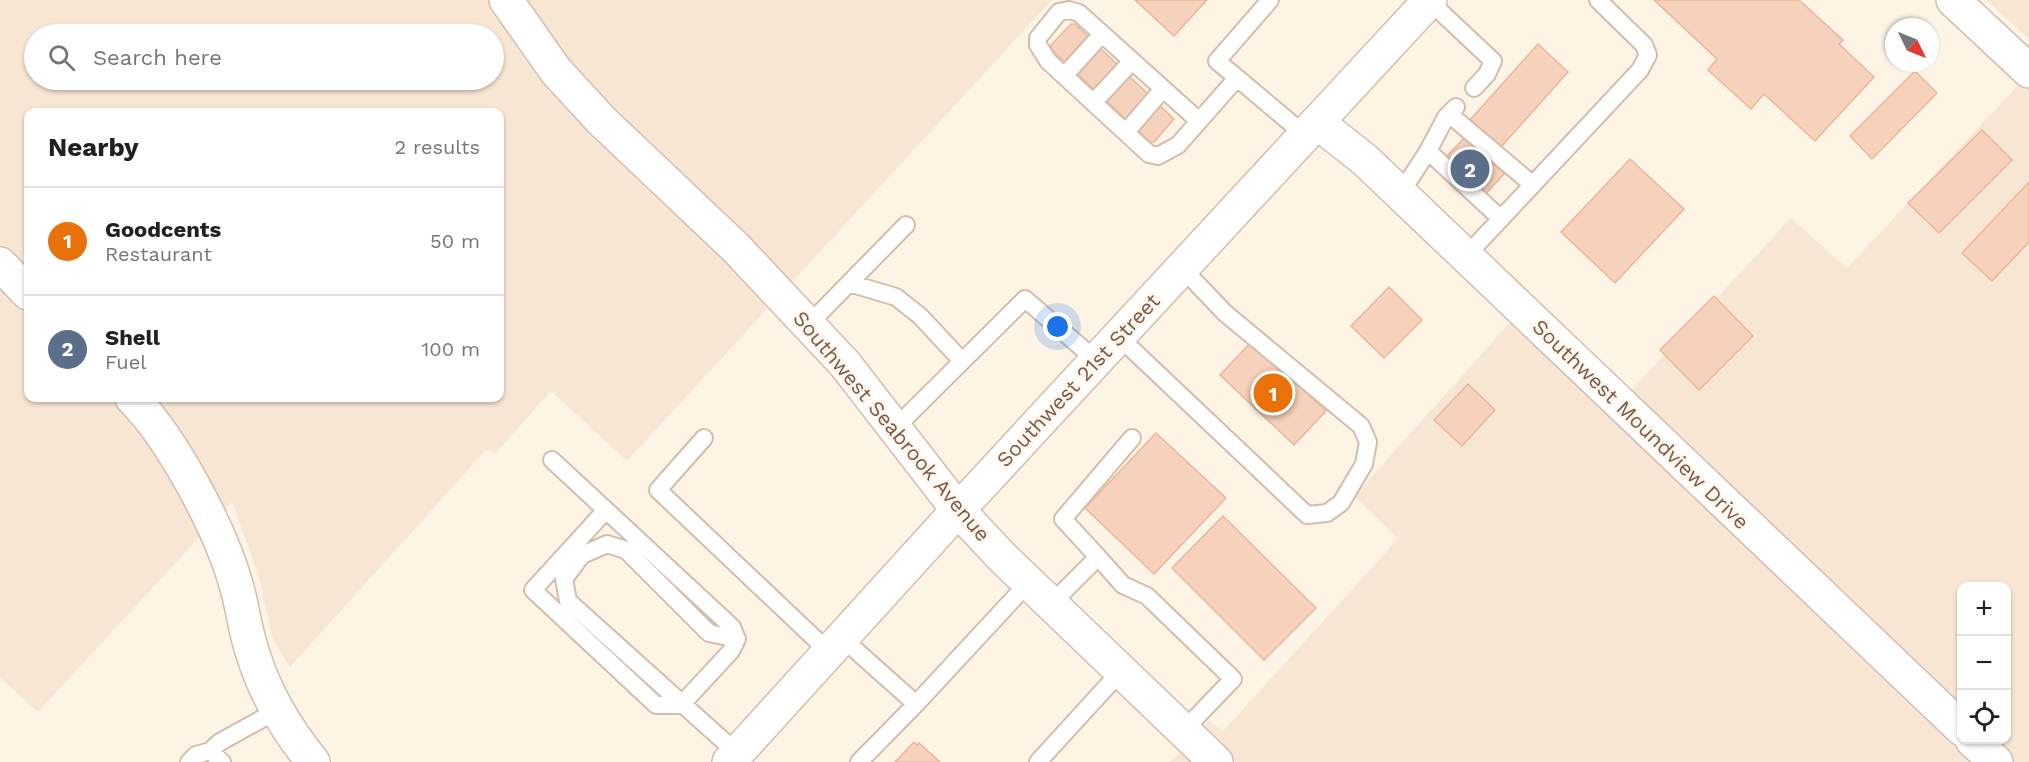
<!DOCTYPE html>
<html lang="en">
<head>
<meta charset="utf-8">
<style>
	:root { --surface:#fff; --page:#f6f6f6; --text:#202124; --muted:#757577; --line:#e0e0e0; --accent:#1a73e8 }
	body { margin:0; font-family:"Work Sans",sans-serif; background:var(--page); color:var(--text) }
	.controls { position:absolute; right:18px; bottom:18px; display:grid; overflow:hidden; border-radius:12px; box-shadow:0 2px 4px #0004 }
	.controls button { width:54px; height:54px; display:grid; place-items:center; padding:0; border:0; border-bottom:2px solid var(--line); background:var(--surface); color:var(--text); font:30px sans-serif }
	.compass { position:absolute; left:1885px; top:18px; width:54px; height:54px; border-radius:50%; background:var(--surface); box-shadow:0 2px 4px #0004; rotate:133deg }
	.you { position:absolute; left:1058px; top:327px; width:21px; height:21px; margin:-15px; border:4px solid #fff; border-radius:50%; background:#1a73e8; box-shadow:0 0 0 9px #1a73e833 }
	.badge { display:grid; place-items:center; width:39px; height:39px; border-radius:50%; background:var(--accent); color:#fff; font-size:20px; font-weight:700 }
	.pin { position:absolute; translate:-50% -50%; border:3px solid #fff; box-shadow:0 2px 6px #0006 }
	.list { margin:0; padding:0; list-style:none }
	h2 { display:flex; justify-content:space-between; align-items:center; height:78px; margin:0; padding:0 24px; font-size:26px }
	h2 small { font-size:20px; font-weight:400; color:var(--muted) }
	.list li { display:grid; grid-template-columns:39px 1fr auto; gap:18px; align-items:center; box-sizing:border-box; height:108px; padding:0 24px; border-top:2px solid var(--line) }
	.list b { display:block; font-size:22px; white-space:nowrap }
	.list p { margin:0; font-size:20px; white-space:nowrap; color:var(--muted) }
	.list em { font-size:20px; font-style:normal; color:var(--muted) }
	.icon { flex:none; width:33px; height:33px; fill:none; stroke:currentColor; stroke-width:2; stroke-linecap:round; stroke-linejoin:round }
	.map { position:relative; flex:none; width:2029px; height:762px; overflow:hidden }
	.search { position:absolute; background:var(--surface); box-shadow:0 2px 4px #0004; left:24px; top:24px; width:480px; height:66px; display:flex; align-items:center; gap:15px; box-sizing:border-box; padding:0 21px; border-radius:33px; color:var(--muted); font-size:22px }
	.panel { position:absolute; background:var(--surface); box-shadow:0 2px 4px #0004; left:24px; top:108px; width:480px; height:294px; border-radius:12px }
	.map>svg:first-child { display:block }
</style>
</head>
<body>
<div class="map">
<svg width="2029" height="762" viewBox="0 0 2029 762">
	<rect width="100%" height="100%" fill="#fef4e6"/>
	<!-- residential -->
	<path fill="#f7e6d3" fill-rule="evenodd" d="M0,0H1052L627,461L551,391L496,453L486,450L290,667L273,640L259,577L232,502L38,712L0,678ZM34,34H494V80H34ZM28,112H500V398H28Z
		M1986,0H2029V39Z
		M2022,81L2029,88V762H1171L1209,721L1223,731L1398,539L1354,496L1512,320L1611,412L1791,218L1847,268ZM1962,586H2006V740H1962Z"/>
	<!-- building -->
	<path fill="#f6d1bb" stroke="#ebb699" stroke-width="1.5" d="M1135,0H1207L1174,36Z
		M1654,0H1799L1843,40L1839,44L1874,77L1815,141L1764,94L1751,109L1708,70L1717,59Z
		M1071,24H1075L1174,119L1154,142H1150L1051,49V45Z
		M1538,44L1568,72L1501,147L1470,120Z
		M1915,71L1937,93L1872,159L1850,136Z
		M1982,130L2012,160L1939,233L1908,203Z
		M1465,137L1505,173L1483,197L1443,160Z
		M1630,159L1684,209L1615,283L1561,232Z
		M2029,182V242L1992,281L1962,253Z
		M1389,287L1422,320L1384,358L1351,326Z
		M1714,296L1753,336L1699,390L1660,350Z
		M1252,341L1326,411L1294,445L1220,375Z
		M1468,384L1495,410L1462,446L1434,420Z
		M1156,433L1226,498L1154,574L1085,508Z
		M1223,516L1316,608L1264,660L1172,568Z
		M914,742L917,745L919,743L940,762H895Z"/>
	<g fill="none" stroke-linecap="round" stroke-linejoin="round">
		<defs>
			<path id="service" d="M1270,0L1217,61L1305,135
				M1429,1L1493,61L1487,74L1474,88
				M1064,76L1102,34
				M1093,103L1132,61
				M1449,114L1533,185
				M1199,121L1079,13L1069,10L1059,12L1038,38V45L1048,61L1149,154L1158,156L1178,145L1237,78
				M1126,132L1163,89
				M1428,151L1501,219
				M1400,194L1428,151L1446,117L1456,107
				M1466,256L1640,70L1648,55L1644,45L1598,0
				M849,283L896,297L920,316L962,361
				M809,324L906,225
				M1118,336L1307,515L1327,513L1341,503L1364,464L1368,442L1361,426L1225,313L1182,268
				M896,427L1025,299L1096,360
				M704,438L658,490L829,652
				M552,460L732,627L737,639L731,651L681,705H656L533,590L605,511
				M1098,557L1063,519L1132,438
				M1051,604L1098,557L1123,585L1147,596L1233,679L1183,731
				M842,638L916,704L1029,582
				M737,639L709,633L626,550L607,544L582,555L564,579L568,601L737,753
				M210,751L220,742L278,710
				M189,762L196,755L210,751L222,762
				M859,762L916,704
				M1038,762L1121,671"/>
			<path id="minor" d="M506,0L556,71L601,120L736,248L845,364L958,510L1002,557L1216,762
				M1953,0L2029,71
				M1317,122L1365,160L1962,729
				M0,264L28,293
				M132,398C173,439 222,532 237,588C243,609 245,630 252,651C264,691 286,729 313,762
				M1972,740L1996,762"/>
			<path id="secondary" d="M729,762L958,510L1430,0"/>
		</defs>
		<!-- service casing -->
		<use href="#service" stroke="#d4bdad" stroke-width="20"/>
		<!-- minor casing -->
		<use href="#minor" stroke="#d4bdad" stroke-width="36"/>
		<!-- secondary casing -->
		<use href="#secondary" stroke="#d8bda9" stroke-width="36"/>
		<!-- service -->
		<use href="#service" stroke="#fff" stroke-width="16"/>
		<!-- minor -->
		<use href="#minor" stroke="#fff" stroke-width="33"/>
		<!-- secondary -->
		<use href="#secondary" stroke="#fff" stroke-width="33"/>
	</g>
	<g text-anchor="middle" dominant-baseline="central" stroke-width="6" stroke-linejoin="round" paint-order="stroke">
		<!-- street labels -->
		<g font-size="21" fill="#7b5847" stroke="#fff8ee">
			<text transform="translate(1078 380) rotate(-47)">Southwest 21st Street</text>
			<text transform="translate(1641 424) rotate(44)">Southwest Moundview Drive</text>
			<text transform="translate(892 426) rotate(50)">Southwest Seabrook Avenue</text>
		</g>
	</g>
</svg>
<div class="controls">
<button>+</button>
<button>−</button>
<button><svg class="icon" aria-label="locate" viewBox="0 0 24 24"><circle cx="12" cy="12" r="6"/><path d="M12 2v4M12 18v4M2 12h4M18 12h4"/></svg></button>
</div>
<svg class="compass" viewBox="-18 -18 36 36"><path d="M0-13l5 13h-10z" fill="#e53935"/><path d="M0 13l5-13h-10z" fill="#757577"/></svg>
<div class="you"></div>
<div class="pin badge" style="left:1273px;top:393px;background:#e8710a">1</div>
<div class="pin badge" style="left:1470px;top:169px;background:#5c6f8a">2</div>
<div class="search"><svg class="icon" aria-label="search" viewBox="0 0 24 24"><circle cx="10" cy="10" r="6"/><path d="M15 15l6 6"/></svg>Search here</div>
<section class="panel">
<h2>Nearby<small>2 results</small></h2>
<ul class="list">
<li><span class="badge" style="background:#e8710a">1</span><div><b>Goodcents</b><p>Restaurant</p></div><em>50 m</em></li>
<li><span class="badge" style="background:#5c6f8a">2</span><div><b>Shell</b><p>Fuel</p></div><em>100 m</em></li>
</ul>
</section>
</div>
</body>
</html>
